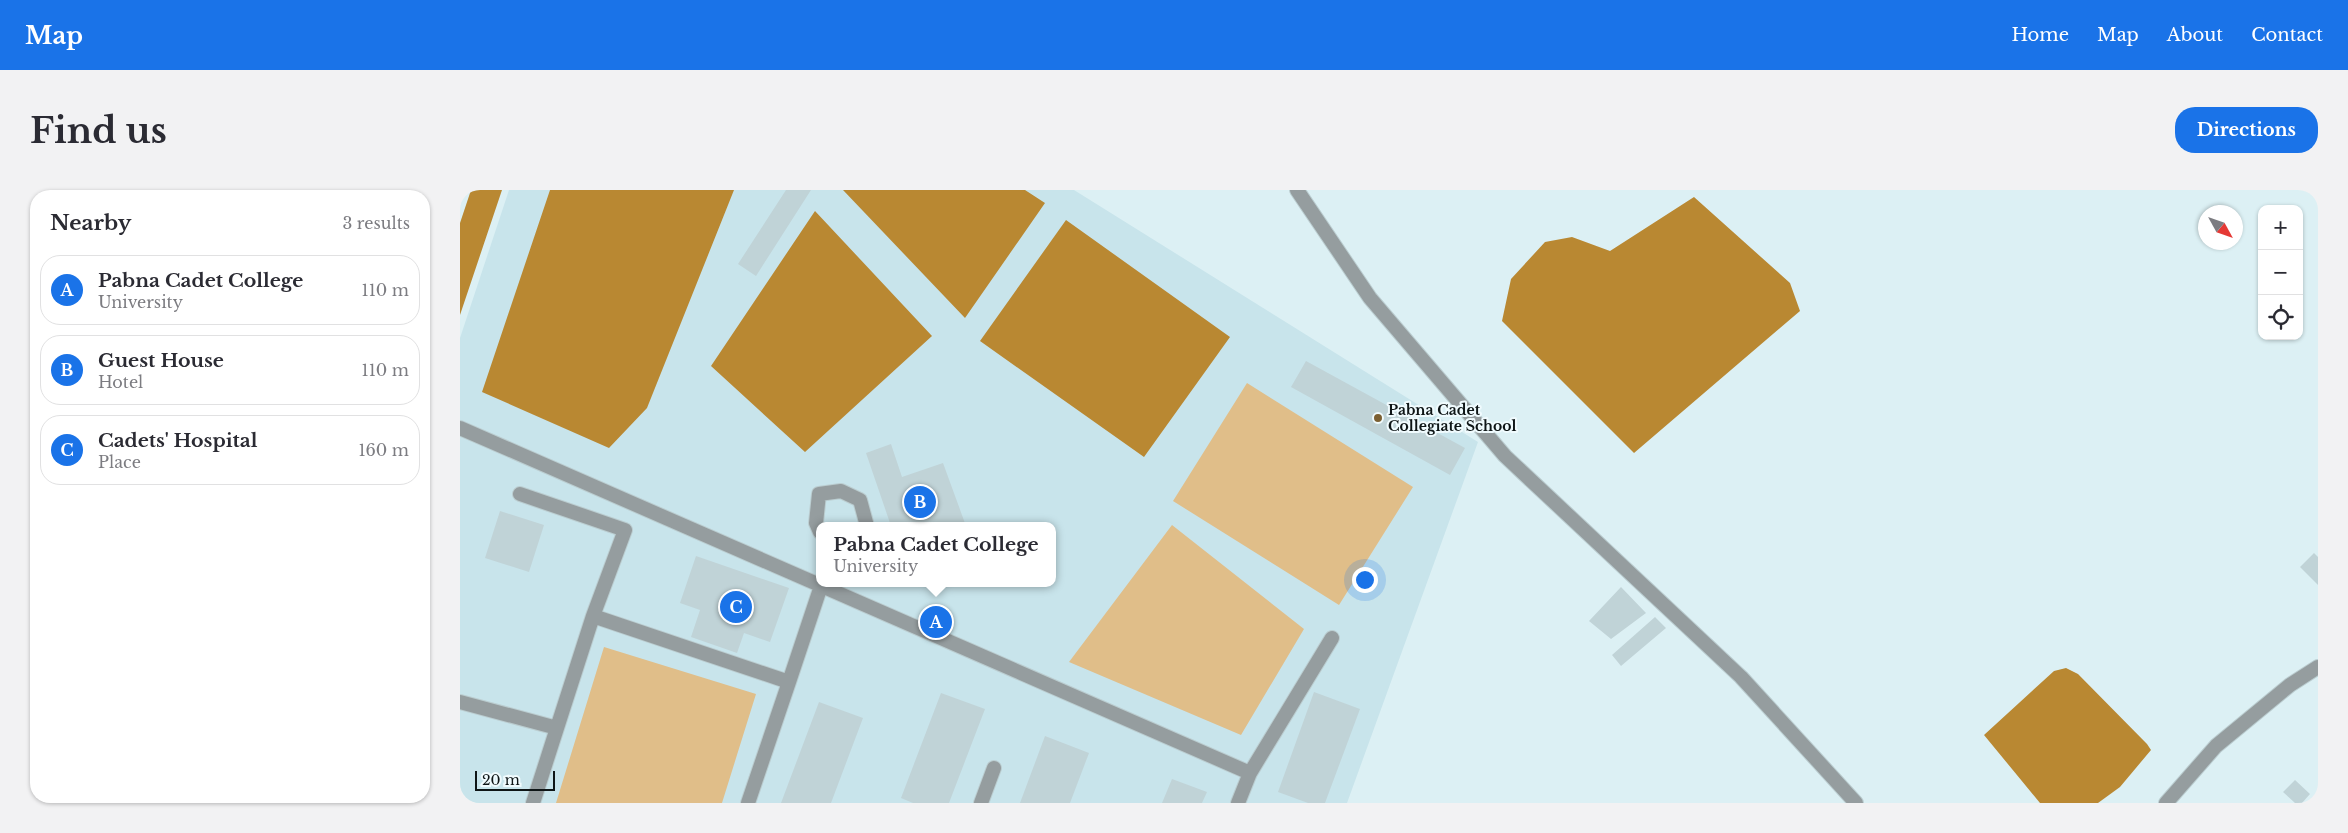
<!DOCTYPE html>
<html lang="en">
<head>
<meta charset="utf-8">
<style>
	:root { --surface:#fff; --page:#f2f2f3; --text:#2b2b33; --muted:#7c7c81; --line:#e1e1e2; --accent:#1a73e8 }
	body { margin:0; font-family:"Libre Baskerville",serif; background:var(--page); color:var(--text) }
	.controls { position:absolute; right:15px; top:15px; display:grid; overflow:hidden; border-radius:10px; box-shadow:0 1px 4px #0004 }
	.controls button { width:45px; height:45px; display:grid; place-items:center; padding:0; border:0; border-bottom:1px solid var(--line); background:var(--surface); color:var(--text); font:25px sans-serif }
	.compass { position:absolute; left:1738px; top:15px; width:45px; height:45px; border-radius:50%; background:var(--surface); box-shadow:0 1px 4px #0004; rotate:130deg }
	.scale { position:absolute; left:15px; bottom:12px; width:80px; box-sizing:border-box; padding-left:5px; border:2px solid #0e1516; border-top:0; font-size:14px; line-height:18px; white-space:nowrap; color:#0e1516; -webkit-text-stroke:4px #f0fbfe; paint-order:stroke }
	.you { position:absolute; left:904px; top:389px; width:18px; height:18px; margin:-12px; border:4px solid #fff; border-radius:50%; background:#1a73e8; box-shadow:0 0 0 8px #1a73e833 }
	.badge { display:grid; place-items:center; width:32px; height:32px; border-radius:50%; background:var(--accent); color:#fff; font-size:16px; font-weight:700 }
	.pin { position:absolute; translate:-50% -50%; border:2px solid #fff; box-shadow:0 1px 5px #0006 }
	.popup { position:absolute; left:356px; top:332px; width:240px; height:65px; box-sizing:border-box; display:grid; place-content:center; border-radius:10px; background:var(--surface); filter:drop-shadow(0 1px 4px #0005); font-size:16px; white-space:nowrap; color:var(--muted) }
	.popup b { font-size:19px; color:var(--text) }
	.popup::after { content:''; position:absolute; left:50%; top:100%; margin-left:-10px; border:10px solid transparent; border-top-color:var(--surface) }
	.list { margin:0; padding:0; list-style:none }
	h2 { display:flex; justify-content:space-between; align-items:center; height:65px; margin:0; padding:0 20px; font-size:21px }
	h2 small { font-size:16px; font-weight:400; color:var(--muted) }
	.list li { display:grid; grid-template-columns:32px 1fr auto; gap:15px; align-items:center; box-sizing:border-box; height:70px; margin:0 10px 10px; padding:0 10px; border:1px solid var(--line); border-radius:20px }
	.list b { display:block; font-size:19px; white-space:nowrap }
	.list p { margin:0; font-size:16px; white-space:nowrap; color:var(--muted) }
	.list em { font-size:16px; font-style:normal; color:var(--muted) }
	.icon { flex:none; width:28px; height:28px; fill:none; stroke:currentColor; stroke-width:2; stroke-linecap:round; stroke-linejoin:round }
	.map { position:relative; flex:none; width:1858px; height:613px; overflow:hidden; border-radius:20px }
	header { display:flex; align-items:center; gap:30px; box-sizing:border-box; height:70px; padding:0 25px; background:var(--accent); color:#fff }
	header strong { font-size:24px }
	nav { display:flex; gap:28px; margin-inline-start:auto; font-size:18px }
	.intro { display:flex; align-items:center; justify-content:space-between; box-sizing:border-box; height:120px; padding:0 30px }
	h1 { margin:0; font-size:35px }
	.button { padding:12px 22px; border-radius:20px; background:var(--accent); color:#fff; font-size:18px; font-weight:700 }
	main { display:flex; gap:30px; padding:0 30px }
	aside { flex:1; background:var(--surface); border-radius:20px; box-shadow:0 1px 4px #0004 }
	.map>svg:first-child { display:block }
</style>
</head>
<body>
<header>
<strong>Map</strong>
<nav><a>Home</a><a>Map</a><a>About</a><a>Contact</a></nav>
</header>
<div class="intro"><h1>Find us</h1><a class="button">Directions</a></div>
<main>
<aside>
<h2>Nearby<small>3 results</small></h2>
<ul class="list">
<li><span class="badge">A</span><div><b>Pabna Cadet College</b><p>University</p></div><em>110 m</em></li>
<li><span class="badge">B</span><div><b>Guest House</b><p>Hotel</p></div><em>110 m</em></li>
<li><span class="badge">C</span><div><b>Cadets' Hospital</b><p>Place</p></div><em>160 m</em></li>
</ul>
</aside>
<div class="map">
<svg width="1858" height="613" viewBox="0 0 1858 613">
	<rect width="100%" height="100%" fill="#dcf0f4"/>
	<!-- built -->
	<path fill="#c8e4eb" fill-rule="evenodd" d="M49,0H614L1018,252L887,613H0V148ZM360,336H592V393H360Z"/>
	<!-- green -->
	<path fill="#e0be89" d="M787,193L953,297L879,415L713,311Z
		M712,335L844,439L781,545L609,472Z
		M144,457L296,504L262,613H96Z"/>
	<!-- water -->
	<path fill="#b98832" d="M11,0H42L0,125V33Z
		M90,0H274L187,218L149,258L22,202Z
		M383,0H565L585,13L505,128Z
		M1234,7L1330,93L1340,121L1174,263L1042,131L1051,89L1085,52L1112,47L1150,61Z
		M355,21L472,146L345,262L251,176Z
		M606,30L770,147L684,267L520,151Z
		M1606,478L1618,484L1687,554L1691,560L1660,597L1638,613H1580L1524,545L1594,481Z"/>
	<!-- building -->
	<path fill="#c0d3d7" d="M326,0H351L296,86L278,74Z
		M846,171L1005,258L990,285L831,197Z
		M431,254L442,287L483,273L506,336H431L406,263Z
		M40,321L84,335L69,382L25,368Z
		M1854,363L1858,367V395L1840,377Z
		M236,366L329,398L310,452L284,443L277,463L231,447L240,420L220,413Z
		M1161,397L1186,423L1151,449L1129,431Z
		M1195,427L1206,438L1161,476L1152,465Z
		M854,502L900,519L865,613H848L818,602Z
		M481,503L525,519L489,613H453L441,608Z
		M359,512L403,528L371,613H321Z
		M585,546L629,563L610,613H560Z
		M712,589L747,602L742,613H702Z
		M1835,590L1850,604L1842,613H1835L1823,602Z"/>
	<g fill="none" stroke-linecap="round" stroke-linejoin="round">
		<defs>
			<path id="service" d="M0,238L790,583L778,613
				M60,304L165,340L133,426
				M360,342L356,333L359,304L381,301L400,310L407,336
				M329,492L362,393
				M0,512L97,538L73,613
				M97,538L133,426L329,492L288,613
				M790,583L872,448
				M521,613L534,578"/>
			<path id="minor" d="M837,0L910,108L1045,266L1281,487L1396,613
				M1706,613L1756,556L1830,495L1858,477"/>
		</defs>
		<!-- service casing -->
		<use href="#service" stroke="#bbcdd0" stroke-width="16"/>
		<!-- minor casing -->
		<use href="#minor" stroke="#bbcdd0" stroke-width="16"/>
		<!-- service -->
		<use href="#service" stroke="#959d9f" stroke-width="14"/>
		<!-- minor -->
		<use href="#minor" stroke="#959d9f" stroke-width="14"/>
	</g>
	<!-- markers -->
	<circle fill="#7c6033" stroke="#f0fbfe" stroke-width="2" cx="918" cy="228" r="5"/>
	<g text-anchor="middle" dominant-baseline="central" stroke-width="4" stroke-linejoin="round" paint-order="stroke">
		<!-- poi labels -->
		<g font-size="14" font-weight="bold" fill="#0e1516" stroke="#f0fbfe" text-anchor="start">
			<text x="928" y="220">Pabna Cadet<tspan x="928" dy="16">Collegiate School</tspan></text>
		</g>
	</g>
</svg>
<div class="controls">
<button>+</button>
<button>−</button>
<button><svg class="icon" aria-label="locate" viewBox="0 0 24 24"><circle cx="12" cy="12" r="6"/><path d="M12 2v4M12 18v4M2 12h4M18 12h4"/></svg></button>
</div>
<svg class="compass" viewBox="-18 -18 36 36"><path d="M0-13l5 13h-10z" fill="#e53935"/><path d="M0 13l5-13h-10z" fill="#7c7c81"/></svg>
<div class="scale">20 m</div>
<div class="you"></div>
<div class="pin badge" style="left:476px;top:432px">A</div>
<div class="popup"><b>Pabna Cadet College</b>University</div>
<div class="pin badge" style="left:460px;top:312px">B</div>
<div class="pin badge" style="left:276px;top:417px">C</div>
</div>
</main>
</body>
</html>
